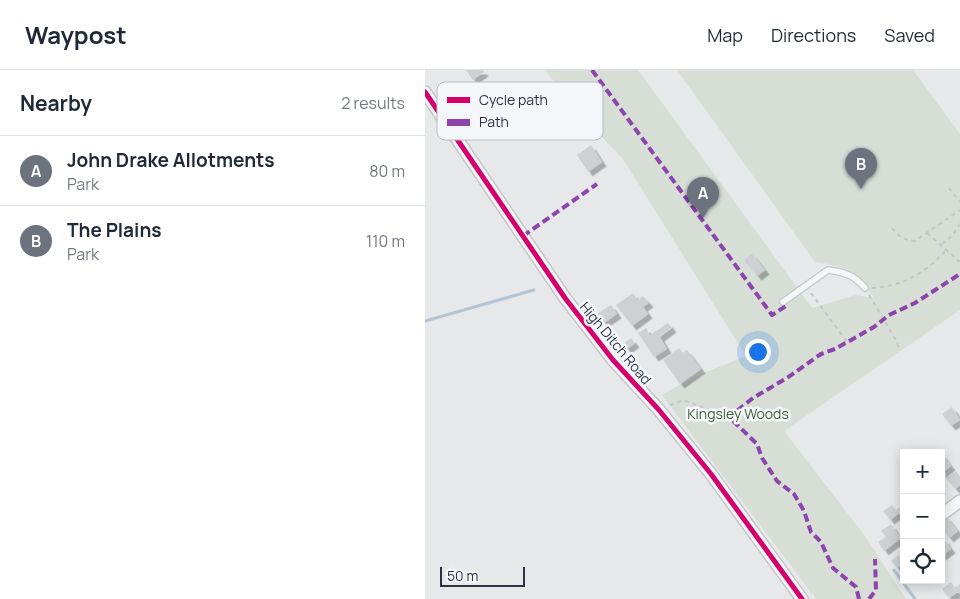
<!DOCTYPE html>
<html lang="en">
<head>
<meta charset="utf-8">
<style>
	:root { --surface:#fff; --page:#f6f6f7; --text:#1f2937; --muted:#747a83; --line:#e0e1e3; --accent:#6c737f }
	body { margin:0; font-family:Manrope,sans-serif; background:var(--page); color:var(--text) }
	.controls { position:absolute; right:15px; bottom:15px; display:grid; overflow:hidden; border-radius:0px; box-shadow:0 2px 12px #0003 }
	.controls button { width:45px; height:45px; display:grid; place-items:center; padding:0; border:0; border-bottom:1px solid var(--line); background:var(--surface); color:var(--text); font:25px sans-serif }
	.scale { position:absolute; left:15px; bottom:12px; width:85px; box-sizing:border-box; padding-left:5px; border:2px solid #2b3445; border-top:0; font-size:14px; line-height:18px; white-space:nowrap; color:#2b3445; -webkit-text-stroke:4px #f4f6f9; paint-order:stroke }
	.you { position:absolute; left:332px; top:281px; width:18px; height:18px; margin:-12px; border:4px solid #fff; border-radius:50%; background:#1a73e8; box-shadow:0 0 0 8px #1a73e833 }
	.badge { display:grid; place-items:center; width:32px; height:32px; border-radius:50%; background:var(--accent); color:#fff; font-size:16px; font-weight:700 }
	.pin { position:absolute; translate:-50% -41px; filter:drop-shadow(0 1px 2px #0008) }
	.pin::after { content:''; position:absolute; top:26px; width:18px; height:15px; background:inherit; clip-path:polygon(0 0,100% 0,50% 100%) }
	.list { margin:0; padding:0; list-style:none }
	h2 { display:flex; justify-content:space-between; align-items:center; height:65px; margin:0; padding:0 20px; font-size:21px }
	h2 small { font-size:16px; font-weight:400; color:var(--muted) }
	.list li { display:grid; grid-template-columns:32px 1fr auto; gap:15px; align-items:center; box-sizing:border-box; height:70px; padding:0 20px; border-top:1px solid var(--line) }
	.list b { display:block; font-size:19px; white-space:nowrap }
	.list p { margin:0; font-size:16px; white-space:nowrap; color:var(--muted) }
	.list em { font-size:16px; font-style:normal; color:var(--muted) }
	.icon { flex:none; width:28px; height:28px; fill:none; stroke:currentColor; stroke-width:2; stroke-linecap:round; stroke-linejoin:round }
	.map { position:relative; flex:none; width:535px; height:529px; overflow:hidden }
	header { display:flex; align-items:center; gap:30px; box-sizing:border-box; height:70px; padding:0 25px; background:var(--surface); border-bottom:1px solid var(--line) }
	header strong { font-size:24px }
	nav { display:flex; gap:28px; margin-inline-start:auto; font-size:18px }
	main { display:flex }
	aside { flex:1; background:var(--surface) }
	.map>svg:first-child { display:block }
</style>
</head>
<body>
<header>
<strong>Waypost</strong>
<nav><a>Map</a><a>Directions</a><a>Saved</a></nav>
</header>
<main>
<aside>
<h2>Nearby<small>2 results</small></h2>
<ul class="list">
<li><span class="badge">A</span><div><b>John Drake Allotments</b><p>Park</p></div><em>80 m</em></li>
<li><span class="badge">B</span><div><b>The Plains</b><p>Park</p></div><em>110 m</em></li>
</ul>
</aside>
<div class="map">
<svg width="535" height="529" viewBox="0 0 535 529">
	<defs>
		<filter id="shadow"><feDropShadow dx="4.5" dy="4.5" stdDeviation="0" flood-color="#0004"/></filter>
	</defs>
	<rect width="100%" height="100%" fill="#e6e8ea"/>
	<!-- green -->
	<path fill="#d6ded6" d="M120,0H213L387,238L431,225L449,228C432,201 421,196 390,192L252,0H488L535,64V240L359,361L440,466L481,529H391L237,325L269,307L321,286L198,89L158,47Z"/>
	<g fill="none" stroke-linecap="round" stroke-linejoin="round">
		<!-- stream -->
		<path stroke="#b4c4d5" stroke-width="3" d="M0,251L109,220
			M469,500L490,529"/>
	</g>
	<!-- building -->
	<path fill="#ced0d3" filter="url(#shadow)" d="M41,0H58L59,2L48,10Z
		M166,75L177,92L163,102L152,85Z
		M327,184L340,200L332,206L319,190Z
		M208,223L213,230L218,226L224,233L218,237L223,244L207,256L191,235Z
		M186,235L192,244L179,253L172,244Z
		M243,253L247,258L235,267L242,279L229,287L213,263L221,258L225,265Z
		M206,268L210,273L202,279L198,274Z
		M254,278L258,283L262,280L276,299L255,314L238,290Z
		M527,337L535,350L526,356L517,344Z
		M516,383L526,396L516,404Z
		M531,401L535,407V415L530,419L521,408Z
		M479,434V450L474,443L465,450L458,441L467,435L471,440Z
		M521,446L533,461L524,468L516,457V450Z
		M466,454L476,468L459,481L453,472L461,467L456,461Z
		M519,469L526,479L516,486V471Z
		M473,485L479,493L472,498L466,491Z
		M526,512L530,518L535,514V524L533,522L524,528L517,519Z"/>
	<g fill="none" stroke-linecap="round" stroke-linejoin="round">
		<defs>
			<path id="lane" d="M358,232L403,200C419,202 429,205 440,218"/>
			<path id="street" d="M0,22L140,228L188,290L234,340L286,404L377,529
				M516,445L535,431"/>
		</defs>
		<!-- lane casing -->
		<use href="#lane" stroke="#c4c6c8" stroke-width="8"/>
		<!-- street casing -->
		<use href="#street" stroke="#c4c6c8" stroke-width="14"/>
		<!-- path -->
		<path stroke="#c5c6ca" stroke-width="2" stroke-dasharray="4 4" stroke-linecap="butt" d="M524,118L535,132
			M467,158C474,167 479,170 490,171L535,140
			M502,163L535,192
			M517,174L527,166L535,154
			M447,218C478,216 501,203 522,179
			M386,223L422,272
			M444,225L471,270L474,279
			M245,335L258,330L304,347"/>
		<!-- lane -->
		<use href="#lane" stroke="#f5f6f7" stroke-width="5.5"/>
		<!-- street -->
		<use href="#street" stroke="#f5f6f7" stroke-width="11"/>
		<!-- quiet -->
		<path stroke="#8e44ad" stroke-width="4" stroke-dasharray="8 4" stroke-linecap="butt" d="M167,0L347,245L361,236
			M98,166L172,114
			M434,529L431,517L408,498L396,472L386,462L379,441L369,424L352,411L337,388L332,374L304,347L328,328L362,308L396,284L410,279L449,257L464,245L490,233L535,204
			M444,529L451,520L450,489"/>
		<defs>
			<path id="cycleway" d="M0,22L140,228L188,290L234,340L286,404L377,529"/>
		</defs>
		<!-- cycleway casing -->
		<use href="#cycleway" stroke="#f4f6f9" stroke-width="8"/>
		<!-- cycleway -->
		<use href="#cycleway" stroke="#d6006c" stroke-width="5"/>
	</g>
	<g text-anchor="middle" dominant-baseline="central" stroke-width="5" stroke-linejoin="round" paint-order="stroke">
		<!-- street labels -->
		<g font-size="14" fill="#2b3445" stroke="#f4f6f9">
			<text transform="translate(191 273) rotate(50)">High Ditch Road</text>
		</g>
		<!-- park labels -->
		<g font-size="14" fill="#3f6138" stroke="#f4f6f9">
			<text x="313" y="343">Kingsley Woods</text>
		</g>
	</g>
	<!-- legend -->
	<rect x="12" y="12" width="166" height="58" rx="8" fill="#f4f6f9" stroke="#b8bcc3" stroke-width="1"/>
	<rect x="22" y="27" width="23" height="6" fill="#d6006c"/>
	<rect x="22" y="49" width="23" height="7" fill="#8e44ad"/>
	<g font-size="14" fill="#2b3445">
		<text x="54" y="35">Cycle path</text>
		<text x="54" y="57">Path</text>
	</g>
</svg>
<div class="controls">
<button>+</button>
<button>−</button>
<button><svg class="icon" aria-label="locate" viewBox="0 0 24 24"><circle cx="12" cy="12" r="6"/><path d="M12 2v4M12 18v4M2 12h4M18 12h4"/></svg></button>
</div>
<div class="scale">50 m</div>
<div class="you"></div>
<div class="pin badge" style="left:278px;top:148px">A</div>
<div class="pin badge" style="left:436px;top:119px">B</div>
</div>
</main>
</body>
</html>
